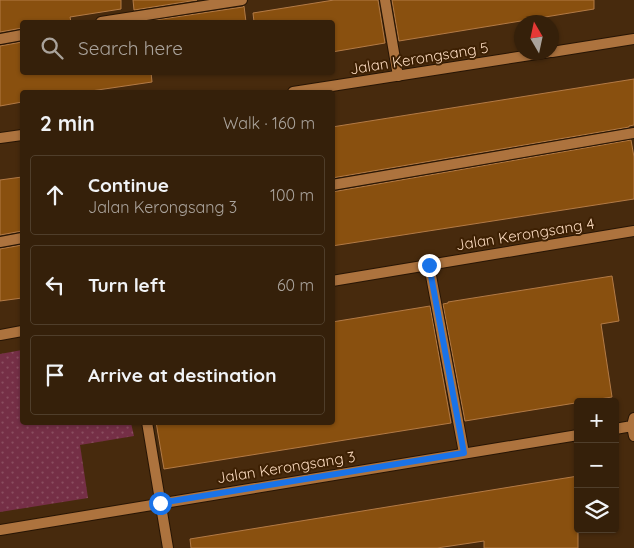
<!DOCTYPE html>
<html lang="en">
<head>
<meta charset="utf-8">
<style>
	:root { --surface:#35200a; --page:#402d18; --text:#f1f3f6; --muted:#aaa39c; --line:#4f3e2b }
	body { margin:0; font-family:Quicksand,sans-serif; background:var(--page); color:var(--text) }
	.controls { position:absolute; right:15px; bottom:15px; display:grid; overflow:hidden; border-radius:5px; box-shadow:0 1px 4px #0004 }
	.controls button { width:45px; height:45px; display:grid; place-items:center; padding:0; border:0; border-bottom:1px solid var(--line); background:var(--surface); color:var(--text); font:25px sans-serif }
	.compass { position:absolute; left:514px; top:15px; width:45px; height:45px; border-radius:50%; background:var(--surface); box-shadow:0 1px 4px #0004; rotate:351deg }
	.stop { position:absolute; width:15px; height:15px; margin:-11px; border:4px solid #1a73e8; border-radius:50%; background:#fff }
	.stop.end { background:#1a73e8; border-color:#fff; box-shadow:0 1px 5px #0008 }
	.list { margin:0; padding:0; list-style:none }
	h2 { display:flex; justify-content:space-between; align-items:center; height:65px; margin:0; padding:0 20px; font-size:21px }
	h2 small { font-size:16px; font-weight:400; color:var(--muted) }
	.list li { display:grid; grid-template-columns:32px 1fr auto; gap:15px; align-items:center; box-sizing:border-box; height:80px; margin:0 10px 10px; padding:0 10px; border:1px solid var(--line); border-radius:5px }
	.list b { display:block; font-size:19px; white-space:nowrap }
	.list p { margin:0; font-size:16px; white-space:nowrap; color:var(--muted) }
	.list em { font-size:16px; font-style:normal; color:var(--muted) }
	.icon { flex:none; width:28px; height:28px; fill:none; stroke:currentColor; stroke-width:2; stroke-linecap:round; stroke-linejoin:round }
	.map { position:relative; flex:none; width:634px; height:548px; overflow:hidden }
	.search { position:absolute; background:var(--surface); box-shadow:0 1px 4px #0004; left:20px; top:20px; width:315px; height:55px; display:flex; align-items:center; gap:12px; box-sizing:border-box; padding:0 18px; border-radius:5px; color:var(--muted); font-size:19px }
	.panel { position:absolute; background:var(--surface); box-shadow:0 1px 4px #0004; left:20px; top:90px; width:315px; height:335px; border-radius:5px }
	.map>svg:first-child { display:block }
</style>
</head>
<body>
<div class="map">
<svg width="634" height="548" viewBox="0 0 634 548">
	<defs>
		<pattern id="park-dots" width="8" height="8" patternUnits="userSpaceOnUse" patternTransform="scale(1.25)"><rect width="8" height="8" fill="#752f46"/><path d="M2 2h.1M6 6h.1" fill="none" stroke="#8a4d5f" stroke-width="1.8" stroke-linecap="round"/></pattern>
	</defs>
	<rect width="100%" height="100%" fill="#472a0d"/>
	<!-- park -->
	<path fill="url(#park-dots)" d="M22,350V422L131,423L134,436L80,445L88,498L0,512V354Z"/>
	<!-- building -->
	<path fill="#89500f" stroke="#b37a45" d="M0,0H121V9L70,17L71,22H22V28L0,32Z
		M133,0H197L134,10Z
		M334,0H378L385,43L332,52V22H254L253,13Z
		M392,0H594V9L399,41Z
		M244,6L246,22H142L243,7Z
		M22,42V72H151L152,82L84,92H22V102L0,106V46Z
		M634,79V125L629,126V127L332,178V127Z
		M631,140L634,157V199L332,246V192Z
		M22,177V231L0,235V180Z
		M22,245V298L0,301V249Z
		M612,276L619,321L601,324L612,397L465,421L443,304L448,303V302Z
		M430,306L451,423L164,469L156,422H332V322Z
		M578,476V548H484V541L437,548H191L190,539Z"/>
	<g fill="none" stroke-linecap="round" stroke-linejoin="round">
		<defs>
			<path id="service" d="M385,0L398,76
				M101,22L242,0
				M0,39L22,35
				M332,185L634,133
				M0,242L22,238
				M429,265L464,453
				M147,422L168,548"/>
			<path id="minor" d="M552,52L634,39
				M293,92L550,52
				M0,138L22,135
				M332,281L634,231
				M0,335L22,331
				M634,418L632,426L634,436
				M615,429L632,426
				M0,530L578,435"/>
		</defs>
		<!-- service casing -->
		<use href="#service" stroke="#271505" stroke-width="12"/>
		<!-- minor casing -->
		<use href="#minor" stroke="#271505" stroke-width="12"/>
		<!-- service -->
		<use href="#service" stroke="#ad733e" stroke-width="10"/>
		<!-- minor -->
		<use href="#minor" stroke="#ad733e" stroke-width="10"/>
	</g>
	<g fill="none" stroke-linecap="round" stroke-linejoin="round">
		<!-- route -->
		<path stroke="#1a73e8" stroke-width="6" d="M160,503L464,453L429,265"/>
	</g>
	<g text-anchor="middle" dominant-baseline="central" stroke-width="4" stroke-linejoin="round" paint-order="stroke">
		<!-- street labels -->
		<g font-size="15" fill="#fadabf" stroke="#3d2003">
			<text transform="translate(419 58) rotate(-9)">Jalan Kerongsang 5</text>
			<text transform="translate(525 234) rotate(-9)">Jalan Kerongsang 4</text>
			<text transform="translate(286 467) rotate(-9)">Jalan Kerongsang 3</text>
		</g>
	</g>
</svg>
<div class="controls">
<button>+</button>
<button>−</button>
<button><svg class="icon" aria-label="layers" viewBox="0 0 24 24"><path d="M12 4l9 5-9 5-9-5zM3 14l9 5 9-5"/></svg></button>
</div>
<svg class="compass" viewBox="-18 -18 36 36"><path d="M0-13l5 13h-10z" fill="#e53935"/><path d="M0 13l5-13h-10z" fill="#aaa39c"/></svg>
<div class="stop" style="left:160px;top:503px"></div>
<div class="stop end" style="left:429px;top:265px"></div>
<div class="search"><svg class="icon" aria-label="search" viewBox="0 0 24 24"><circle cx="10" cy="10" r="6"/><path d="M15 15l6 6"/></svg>Search here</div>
<section class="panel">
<h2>2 min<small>Walk · 160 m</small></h2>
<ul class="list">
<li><svg class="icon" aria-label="ahead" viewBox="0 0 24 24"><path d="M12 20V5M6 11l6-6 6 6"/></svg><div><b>Continue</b><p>Jalan Kerongsang 3</p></div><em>100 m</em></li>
<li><svg class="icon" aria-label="left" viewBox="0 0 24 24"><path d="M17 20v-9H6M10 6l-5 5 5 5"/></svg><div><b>Turn left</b></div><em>60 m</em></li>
<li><svg class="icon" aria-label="arrive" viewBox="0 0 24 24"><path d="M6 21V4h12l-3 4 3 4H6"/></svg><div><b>Arrive at destination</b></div></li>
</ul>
</section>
</div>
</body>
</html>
